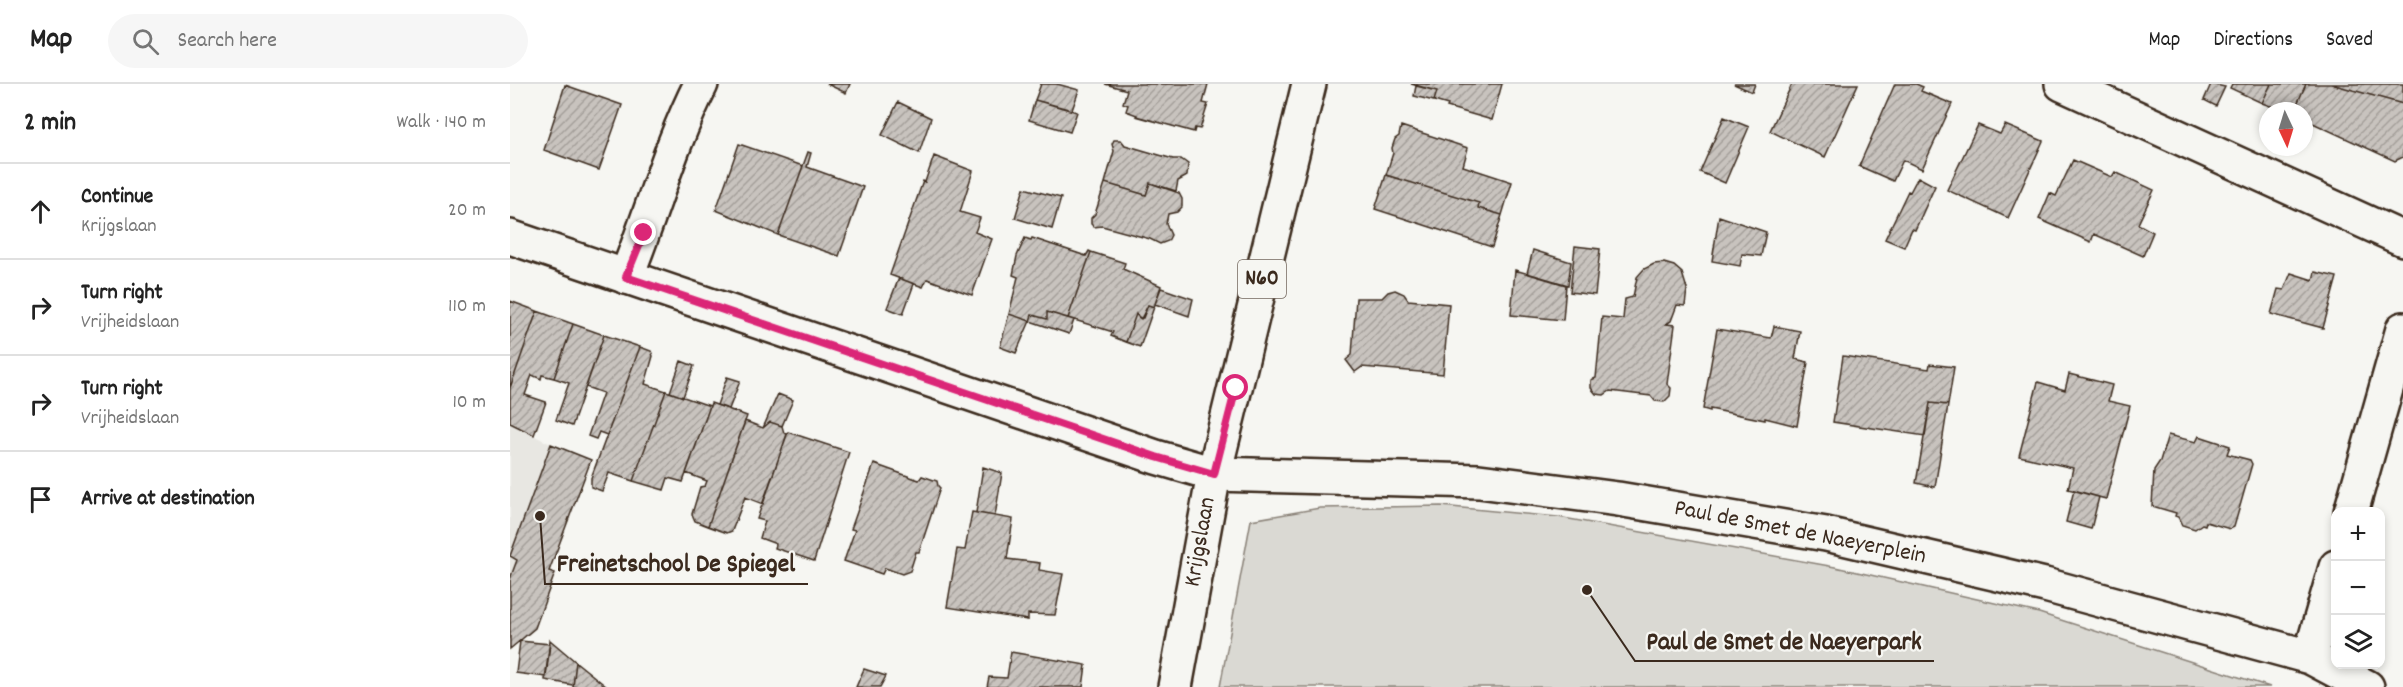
<!DOCTYPE html>
<html lang="en">
<head>
<meta charset="utf-8">
<style>
	:root { --surface:#fff; --page:#f6f6f6; --text:#222; --muted:#767676; --line:#e0e0e0 }
	body { margin:0; font-family:Dekko,sans-serif; background:var(--page); color:var(--text) }
	.controls { position:absolute; right:18px; bottom:18px; display:grid; overflow:hidden; border-radius:12px; box-shadow:0 3px 9px #0003 }
	.controls button { width:54px; height:54px; display:grid; place-items:center; padding:0; border:0; border-bottom:2px solid var(--line); background:var(--surface); color:var(--text); font:30px sans-serif }
	.compass { position:absolute; left:1749px; top:18px; width:54px; height:54px; border-radius:50%; background:var(--surface); box-shadow:0 3px 9px #0003; rotate:176deg }
	.stop { position:absolute; width:18px; height:18px; margin:-14px; border:4px solid #db2777; border-radius:50%; background:#fff }
	.stop.end { background:#db2777; border-color:#fff; box-shadow:0 2px 6px #0008 }
	.list { margin:0; padding:0; list-style:none }
	h2 { display:flex; justify-content:space-between; align-items:center; height:78px; margin:0; padding:0 24px; font-size:26px }
	h2 small { font-size:20px; font-weight:400; color:var(--muted) }
	.list li { display:grid; grid-template-columns:39px 1fr auto; gap:18px; align-items:center; box-sizing:border-box; height:96px; padding:0 24px; border-top:2px solid var(--line) }
	.list b { display:block; font-size:22px; white-space:nowrap }
	.list p { margin:0; font-size:20px; white-space:nowrap; color:var(--muted) }
	.list em { font-size:20px; font-style:normal; color:var(--muted) }
	.icon { flex:none; width:33px; height:33px; fill:none; stroke:currentColor; stroke-width:2; stroke-linecap:round; stroke-linejoin:round }
	.map { position:relative; flex:none; width:1893px; height:603px; overflow:hidden }
	header { display:flex; align-items:center; gap:36px; box-sizing:border-box; height:84px; padding:0 30px; background:var(--surface); border-bottom:2px solid var(--line) }
	header strong { font-size:28px }
	nav { display:flex; gap:33px; margin-inline-start:auto; font-size:21px }
	.search { width:420px; height:54px; background:var(--page); display:flex; align-items:center; gap:15px; box-sizing:border-box; padding:0 21px; border-radius:33px; color:var(--muted); font-size:22px }
	main { display:flex }
	aside { flex:1; background:var(--surface) }
	.map>svg:first-child { display:block }
</style>
</head>
<body>
<header>
<strong>Map</strong>
<div class="search"><svg class="icon" aria-label="search" viewBox="0 0 24 24"><circle cx="10" cy="10" r="6"/><path d="M15 15l6 6"/></svg>Search here</div>
<nav><a>Map</a><a>Directions</a><a>Saved</a></nav>
</header>
<main>
<aside>
<h2>2 min<small>Walk · 140 m</small></h2>
<ul class="list">
<li><svg class="icon" aria-label="ahead" viewBox="0 0 24 24"><path d="M12 20V5M6 11l6-6 6 6"/></svg><div><b>Continue</b><p>Krijgslaan</p></div><em>20 m</em></li>
<li><svg class="icon" aria-label="right" viewBox="0 0 24 24"><path d="M7 20v-9h11M14 6l5 5-5 5"/></svg><div><b>Turn right</b><p>Vrijheidslaan</p></div><em>110 m</em></li>
<li><svg class="icon" aria-label="right" viewBox="0 0 24 24"><path d="M7 20v-9h11M14 6l5 5-5 5"/></svg><div><b>Turn right</b><p>Vrijheidslaan</p></div><em>10 m</em></li>
<li><svg class="icon" aria-label="arrive" viewBox="0 0 24 24"><path d="M6 21V4h12l-3 4 3 4H6"/></svg><div><b>Arrive at destination</b></div></li>
</ul>
</aside>
<div class="map">
<svg width="1893" height="603" viewBox="0 0 1893 603">
	<defs>
		<pattern id="building-hatch" width="6" height="6" patternUnits="userSpaceOnUse" patternTransform="scale(1.5)"><rect width="6" height="6" fill="#c8c3be"/><path d="M-1 1l2-2M0 6l6-6M5 7l2-2" fill="none" stroke="#a49f9a"/></pattern>
	</defs>
	<rect width="100%" height="100%" fill="#f6f6f2"/>
	<filter id="ink" filterUnits="userSpaceOnUse"><feTurbulence type="fractalNoise" baseFrequency=".0167" numOctaves="2"/><feDisplacementMap in="SourceGraphic" scale="12" xChannelSelector="R" yChannelSelector="G"/><feConvolveMatrix kernelMatrix="1 2 1 2 8 2 1 2 1" color-interpolation-filters="sRGB"/></filter>
	<g filter="url(#ink)">
		<!-- built -->
		<path fill="#e8e7e2" d="M0,340L41,360L81,376L40,487L45,489L25,544L0,565Z"/>
		<!-- park -->
		<path fill="#dad9d3" stroke="#8a8278" stroke-width="1.5" d="M931,422L1048,433L1325,483L1529,529L1760,603H710L741,436L810,424Z"/>
		<!-- building -->
		<path fill="url(#building-hatch)" stroke="#3b2a1e" stroke-width="1.5" d="M317,0H340L336,9Z
			M531,0H547L569,6L562,26L525,16Z
			M595,0H698L693,19L698,20L690,45L685,44L684,48L626,32L627,31L616,27L618,21L613,19L617,6Z
			M901,0H992L982,36L937,23L938,21L924,17L927,7Z
			M1224,0H1245L1242,8Z
			M1282,0H1348L1315,73L1260,47Z
			M1385,0H1406L1413,3L1411,7L1442,20L1412,85L1393,76L1383,97L1349,82Z
			M1701,0L1715,3L1706,22L1694,16Z
			M1722,0H1761L1752,19L1720,4Z
			M1761,0H1796L1784,27H1774L1752,19Z
			M1796,0H1821L1893,20V73L1885,77L1794,35V27H1784Z
			M1821,0H1893V20Z
			M55,1L112,21L89,86L34,66Z
			M906,2L927,7L924,17L904,12Z
			M525,16L567,28L560,48L519,36Z
			M388,18L421,34L409,69L372,51Z
			M1214,33L1239,43L1215,99L1190,88Z
			M1468,41L1490,50L1495,41L1533,57L1498,134L1437,106Z
			M891,42L958,64L953,82L1002,98L992,131L968,124L969,119L876,91L883,69L882,64L885,55L889,52Z
			M604,56H611L615,61L663,75H671L678,80L677,92L668,97L666,107L640,99L636,111L595,99L604,67L602,60Z
			M229,60L293,82L268,151L206,126Z
			M298,68L301,69L297,83L353,103L329,172L268,151Z
			M424,72L463,87L450,128L470,134L465,148L482,155L462,211L417,195L413,203L380,191L413,97L415,98Z
			M1563,76L1602,93L1605,88L1644,106L1628,140L1643,148L1633,172L1584,150L1581,158L1529,135L1540,109L1546,112Z
			M876,91L969,119L968,124L992,131L982,163L865,125Z
			M1408,93L1425,102L1405,146L1402,145L1394,163L1375,155L1398,107L1400,108Z
			M595,99L636,111L640,99L669,109L672,115V123L667,128L658,130L656,140L661,151L658,157L650,160L640,155L592,142L584,143L581,140V134L585,130Z
			M514,104L551,114L542,145L505,134Z
			M1209,132L1256,148L1251,172L1232,170L1230,182L1202,177Z
			M515,154L521,156L522,154L576,172L579,167L581,168L558,234L537,228V235L522,231L520,237L499,230L508,193L503,191L507,172Z
			M1065,162L1090,165L1085,211L1060,208Z
			M1023,166L1061,178L1058,201L1017,189Z
			M581,168L615,179L613,185L651,202L644,223L638,221L631,235L626,230L616,258L601,252L603,248L558,234Z
			M1154,179L1164,182L1172,189L1177,205L1175,222L1167,221L1161,237L1156,240L1165,241L1157,300L1161,304L1160,312L1154,318L1145,317L1141,312L1100,307L1094,311L1086,310L1081,304V296L1086,294L1092,233L1113,235L1115,215L1123,213L1127,193L1134,185L1144,180Z
			M1005,186L1056,201L1053,236L1001,231Z
			M1805,188L1827,193L1813,244L1761,230L1768,205L1774,206L1781,189L1803,196Z
			M389,194L404,200L393,230L377,224Z
			M651,204L683,215L679,232L645,220Z
			M885,206L894,210L898,216L939,220L933,290L852,283L845,288L836,276L842,271L846,214H872L878,208Z
			M0,217L27,227L0,304Z
			M638,221L644,223L630,263L616,258L626,230L629,234H633Z
			M27,227L63,240L44,294L32,291L31,295L22,291L15,311L36,318L24,351L0,339V304Z
			M537,228L564,236L559,250L520,237L522,231L537,235Z
			M499,230L520,237L506,269L490,263Z
			M63,240L94,251L62,342L46,336L59,299L44,294Z
			M1264,242L1290,247L1285,275L1298,278L1287,342L1255,334V336L1200,325V327L1193,325L1207,245L1261,254Z
			M94,251L130,263L97,351L89,348L86,355L78,352L93,309L76,303Z
			M130,263L141,267L143,272L135,300L156,307L123,397L99,389L92,407L81,403V394Z
			M1333,272L1419,285L1420,280L1444,283L1438,321L1420,319L1415,352L1323,338Z
			M171,277L184,282L173,313L160,308Z
			M1559,290L1602,301L1598,317L1620,322L1596,415L1558,405L1563,384L1509,372L1528,298L1555,306Z
			M217,293L230,297L219,325L207,321Z
			M156,307L200,322L173,398L158,394L154,406L123,397Z
			M268,310L283,316L272,342L260,338L253,344Z
			M201,319L237,332L198,442L185,437L182,430L190,403L195,402L197,397L176,389Z
			M1420,319L1438,321L1425,403L1406,399Z
			M235,337L253,344L260,338L272,342L274,349L277,350L253,420L235,413L222,447L217,449L198,442Z
			M278,348L339,368L304,477L265,464L266,460L250,454L255,437L247,435Z
			M1658,351L1686,358L1689,352L1720,362L1717,370L1740,376L1742,380L1724,443L1720,445L1696,438L1695,441L1692,440L1685,445L1672,441L1668,433L1665,432L1666,429L1642,422L1644,386L1650,377Z
			M41,360L81,376L39,487L45,489L25,544L0,565V495L7,476L0,472Z
			M364,380L409,396L412,392L427,397L428,402L430,404L409,468H406L400,487L392,490L375,484L372,490L334,477L345,446L341,445Z
			M473,383L492,389L485,432L466,429Z
			M1564,406L1589,413L1581,445L1556,438Z
			M462,428L503,435L497,475L530,479L529,486L553,490L545,531L518,530V536L437,523L447,465L455,466Z
			M40,556L66,578L63,601L35,596Z
			M10,557L40,560L36,593L6,589Z
			M501,568L576,581L573,603H477L479,593L497,594Z
			M66,578L97,603H63Z
			M354,585L376,592L370,603H346Z"/>
		<g fill="none" stroke-linecap="round" stroke-linejoin="round">
			<defs>
				<path id="street" d="M1552,0L1893,155
					M116,193C142,129 160,61 191,0
					M704,390L969,397L1108,415L1316,450L1535,501L1800,573L1857,603
					M1841,428L1893,245
					M1800,573L1826,483"/>
				<path id="secondary" d="M0,153L646,373L704,390"/>
				<path id="primary" d="M665,603L704,390L799,0"/>
			</defs>
			<!-- street casing -->
			<use href="#street" stroke="#3b2a1e" stroke-width="38"/>
			<!-- secondary casing -->
			<use href="#secondary" stroke="#3b2a1e" stroke-width="38"/>
			<!-- primary casing -->
			<use href="#primary" stroke="#3b2a1e" stroke-width="38"/>
			<!-- street -->
			<use href="#street" stroke="#f6f6f2" stroke-width="33"/>
			<!-- secondary -->
			<use href="#secondary" stroke="#f6f6f2" stroke-width="33"/>
			<!-- primary -->
			<use href="#primary" stroke="#f6f6f2" stroke-width="33"/>
		</g>
	</g>
	<g fill="none" stroke-linecap="round" stroke-linejoin="round" filter="url(#ink)">
		<!-- route -->
		<path stroke="#db2777" stroke-width="8" d="M134,149L116,193L646,373L704,390L726,304"/>
	</g>
	<g text-anchor="middle" dominant-baseline="central" stroke-width="4.5" stroke-linejoin="round" paint-order="stroke">
		<!-- shield labels -->
		<rect fill="#f6f6f2" stroke="#73675e" stroke-width="1.5" x="728" y="176" width="48" height="38" rx="4.5"/>
		<g font-size="22" font-weight="bold" fill="#3b2a1e">
			<text x="752" y="195">N60</text>
		</g>
		<!-- street labels -->
		<g font-size="24" fill="#3b2a1e" stroke="#f6f6f2">
			<text transform="translate(1290 449) rotate(11)">Paul de Smet de Naeyerplein</text>
			<text transform="translate(691 458) rotate(-80)">Krijgslaan</text>
		</g>
	</g>
	<!-- callouts -->
	<path fill="none" stroke="#3b2a1e" stroke-width="2" d="M30 432L35 500H298M1077 506L1125 577H1424"/>
	<g fill="#3b2a1e" stroke="#f6f6f2" stroke-width="2">
		<circle cx="30" cy="432" r="6"/>
		<circle cx="1077" cy="506" r="6"/>
	</g>
	<g font-size="26" text-anchor="middle" font-weight="bold" fill="#3b2a1e" stroke="#f6f6f2" stroke-width="4.5" stroke-linejoin="round" paint-order="stroke">
		<text x="166" y="487">Freinetschool De Spiegel</text>
		<text x="1274" y="565">Paul de Smet de Naeyerpark</text>
	</g>
</svg>
<div class="controls">
<button>+</button>
<button>−</button>
<button><svg class="icon" aria-label="layers" viewBox="0 0 24 24"><path d="M12 4l9 5-9 5-9-5zM3 14l9 5 9-5"/></svg></button>
</div>
<svg class="compass" viewBox="-18 -18 36 36"><path d="M0-13l5 13h-10z" fill="#e53935"/><path d="M0 13l5-13h-10z" fill="#767676"/></svg>
<div class="stop" style="left:726px;top:304px"></div>
<div class="stop end" style="left:134px;top:149px"></div>
</div>
</main>
</body>
</html>
